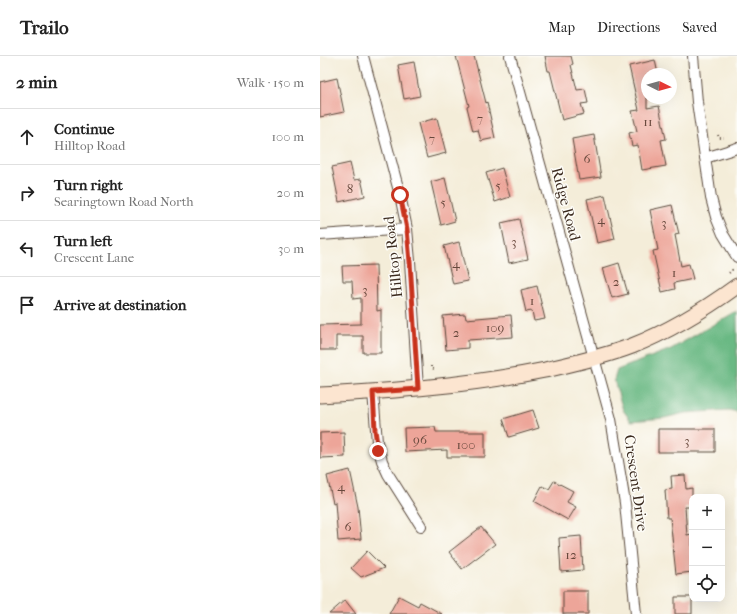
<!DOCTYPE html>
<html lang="en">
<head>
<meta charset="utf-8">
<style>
	:root { --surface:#fff; --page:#f2f2f2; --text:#222; --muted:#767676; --line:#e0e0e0 }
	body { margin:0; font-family:"IM FELL French Canon",serif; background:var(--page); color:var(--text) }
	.controls { position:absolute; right:12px; bottom:12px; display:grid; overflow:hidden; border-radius:8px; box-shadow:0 4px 16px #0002 }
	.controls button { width:36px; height:36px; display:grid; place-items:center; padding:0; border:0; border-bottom:1px solid var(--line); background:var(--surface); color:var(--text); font:20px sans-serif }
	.compass { position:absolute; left:321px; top:12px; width:36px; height:36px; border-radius:50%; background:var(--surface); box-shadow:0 4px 16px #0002; rotate:95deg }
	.stop { position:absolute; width:12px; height:12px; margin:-9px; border:3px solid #c8321e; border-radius:50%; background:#fff }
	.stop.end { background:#c8321e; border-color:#fff; box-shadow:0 1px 4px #0008 }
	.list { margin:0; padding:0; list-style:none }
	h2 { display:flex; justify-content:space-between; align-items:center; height:52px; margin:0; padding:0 16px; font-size:17px }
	h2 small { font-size:13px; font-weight:400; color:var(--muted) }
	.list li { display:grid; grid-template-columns:26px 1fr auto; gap:12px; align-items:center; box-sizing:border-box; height:56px; padding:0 16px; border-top:1px solid var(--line) }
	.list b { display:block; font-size:15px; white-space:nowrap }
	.list p { margin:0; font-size:13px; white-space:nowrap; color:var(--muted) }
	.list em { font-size:13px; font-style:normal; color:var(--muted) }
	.icon { flex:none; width:22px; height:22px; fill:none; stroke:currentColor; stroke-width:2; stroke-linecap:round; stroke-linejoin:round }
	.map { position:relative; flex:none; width:417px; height:558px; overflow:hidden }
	header { display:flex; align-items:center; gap:24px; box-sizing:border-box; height:56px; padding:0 20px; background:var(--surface); border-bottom:1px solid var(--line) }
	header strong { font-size:19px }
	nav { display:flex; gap:22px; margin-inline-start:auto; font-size:14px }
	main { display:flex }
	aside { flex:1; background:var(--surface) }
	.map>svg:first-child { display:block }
</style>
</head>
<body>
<header>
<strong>Trailo</strong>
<nav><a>Map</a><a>Directions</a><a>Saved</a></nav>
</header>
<main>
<aside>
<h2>2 min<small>Walk · 150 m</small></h2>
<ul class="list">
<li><svg class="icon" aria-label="ahead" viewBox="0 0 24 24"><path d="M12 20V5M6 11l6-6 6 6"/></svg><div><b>Continue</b><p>Hilltop Road</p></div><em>100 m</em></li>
<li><svg class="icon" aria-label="right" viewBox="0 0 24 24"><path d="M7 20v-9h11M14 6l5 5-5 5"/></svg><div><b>Turn right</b><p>Searingtown Road North</p></div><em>20 m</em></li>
<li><svg class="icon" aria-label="left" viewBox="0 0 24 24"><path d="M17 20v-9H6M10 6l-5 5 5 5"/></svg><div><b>Turn left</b><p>Crescent Lane</p></div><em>30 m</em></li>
<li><svg class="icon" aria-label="arrive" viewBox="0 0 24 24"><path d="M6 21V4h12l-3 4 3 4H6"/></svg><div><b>Arrive at destination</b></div></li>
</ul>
</aside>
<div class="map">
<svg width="417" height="558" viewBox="0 0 417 558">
	<rect width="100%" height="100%" fill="#fdfcf7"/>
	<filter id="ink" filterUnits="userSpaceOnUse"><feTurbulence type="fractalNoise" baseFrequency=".025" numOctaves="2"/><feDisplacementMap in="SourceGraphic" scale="8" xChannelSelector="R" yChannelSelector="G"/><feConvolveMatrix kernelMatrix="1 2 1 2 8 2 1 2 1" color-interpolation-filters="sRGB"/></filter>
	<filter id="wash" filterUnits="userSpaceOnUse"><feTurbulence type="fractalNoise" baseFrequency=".012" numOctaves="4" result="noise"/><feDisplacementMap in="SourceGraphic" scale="16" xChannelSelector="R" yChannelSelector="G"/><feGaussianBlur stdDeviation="0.9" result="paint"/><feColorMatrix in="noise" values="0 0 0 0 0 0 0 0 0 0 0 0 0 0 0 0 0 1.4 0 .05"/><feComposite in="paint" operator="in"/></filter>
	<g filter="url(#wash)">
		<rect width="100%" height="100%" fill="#f4edd9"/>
		<!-- forest -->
		<path fill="#6ab984" stroke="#527251" d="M417,255V356L409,354L365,357L344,362L311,365L303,354L294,324L297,314L351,293Z"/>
		<g id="blocks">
			<!-- building -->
			<path fill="#eda599" d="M136,0H154L166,47L167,46L175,82L161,85L158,74L153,75L147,51L149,50Z
				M225,0H251L253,8L251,9L257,34L265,33L268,47L261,48L264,58L242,64L230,15H228Z
				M335,4L338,18H327V52L339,50L346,83L341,84L346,110L322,114L318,89L312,90L309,77L317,75L312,55L319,54L309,10Z
				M94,6L100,40L84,43L78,9Z
				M17,22L24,56L0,61V26Z
				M117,62L126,97L107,102L98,67Z
				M274,79L281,121L259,124L252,83Z
				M30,107L34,124L41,123L45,140L19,146L12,111Z
				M182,112L190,141L175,146L166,117Z
				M125,122L135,165L121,169L111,126Z
				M285,139L295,183L277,187L267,143Z
				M352,149L359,178L355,179L361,210L369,208L373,223L354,227L355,233L342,236L333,195L338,194L330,154Z
				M199,163L208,203L189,207L181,167Z
				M139,186L148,225L133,228L124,190Z
				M299,207L308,238L292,242L283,212Z
				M56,209L57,255L61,254V297H43V280H16V294H0V269L41,268V242L33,243L32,225H23L22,210Z
				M217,230L225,263L214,265L212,255L206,256L201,234Z
				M145,258L146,263L191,259L193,281L148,284V292L126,294L123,260Z
				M213,354L219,372L189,381L183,363Z
				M115,371L116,376H165V401H127V394L85,396L84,372Z
				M338,373H395V396H338Z
				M24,376L25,401L0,402V377Z
				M30,414L38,451L41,483L18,485L15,446L13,447L7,420Z
				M365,419L366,433L372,432V451H365L367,479L372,478V516L356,518L350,462H347L345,434L352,433L351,420Z
				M234,425L253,435L247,446L256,451L248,464L214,445L222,430L229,433Z
				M161,471L175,488L142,513L129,496Z
				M261,480L263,514L241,516L239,482Z
				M47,495L64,512L41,521L31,512Z
				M243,535H268V558H243Z
				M79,540L98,550L100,546L122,558H69Z
				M355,541H372V558H355Z
				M25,544L36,558H9Z"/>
		</g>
	</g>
	<g filter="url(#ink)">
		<use href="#blocks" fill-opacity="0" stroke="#57473a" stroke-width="1"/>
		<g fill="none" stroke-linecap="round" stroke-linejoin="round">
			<defs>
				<path id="minor" d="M43,0L80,139L87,173L90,205L98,333
					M190,0L291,363L305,447L316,558
					M373,0L377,46L391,142L396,161L403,178L417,201
					M385,102L417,92
					M0,179L87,173
					M53,336L57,386L62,405L68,418L101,470"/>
				<path id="secondary" d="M0,339C75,335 151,329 225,314C255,307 283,301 312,290C350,275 384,254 417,230"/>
			</defs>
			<!-- minor casing -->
			<use href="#minor" stroke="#57473a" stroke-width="12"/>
			<!-- secondary casing -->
			<use href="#secondary" stroke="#57473a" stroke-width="17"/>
			<!-- path -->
			<path stroke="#57473a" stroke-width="2" stroke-dasharray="1 3" stroke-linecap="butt" d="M398,79L399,82H404
				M409,217L412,214L410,211
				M111,310V312L114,313"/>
			<!-- minor -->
			<use href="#minor" stroke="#fff" stroke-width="10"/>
			<!-- secondary -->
			<use href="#secondary" stroke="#fce5d0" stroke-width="15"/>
		</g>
	</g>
	<g fill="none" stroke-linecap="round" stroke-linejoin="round" filter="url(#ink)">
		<!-- route -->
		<path stroke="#c8321e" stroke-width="5" d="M58,395L55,374L53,336L98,333L90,206L87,173L80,139"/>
	</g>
	<g text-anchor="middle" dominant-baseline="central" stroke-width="3" stroke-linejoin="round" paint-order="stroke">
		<!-- number labels -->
		<g font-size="13" fill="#68493d">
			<text x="160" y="62">7</text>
			<text x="328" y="65">11</text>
			<text x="112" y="82">7</text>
			<text x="267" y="102">6</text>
			<text x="178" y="129">5</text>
			<text x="30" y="132">8</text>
			<text x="123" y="146">5</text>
			<text x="281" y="163">4</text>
			<text x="344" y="166">3</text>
			<text x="194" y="185">3</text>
			<text x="136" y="207">4</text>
			<text x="354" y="216">1</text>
			<text x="296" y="225">2</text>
			<text x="45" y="233">3</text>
			<text x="212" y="244">1</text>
			<text x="175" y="271">109</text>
			<text x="136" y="276">2</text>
			<text x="100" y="383">96</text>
			<text x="367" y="384">3</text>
			<text x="146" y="388">100</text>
			<text x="21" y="430">4</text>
			<text x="28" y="470">6</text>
			<text x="251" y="498">12</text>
		</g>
		<!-- street labels -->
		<g font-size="15" fill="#3b2a1e" stroke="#fdfcf7">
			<text transform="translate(246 148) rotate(75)">Ridge Road</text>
			<text transform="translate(73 201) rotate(-96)">Hilltop Road</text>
			<text transform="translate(316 427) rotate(82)">Crescent Drive</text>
		</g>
	</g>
</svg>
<div class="controls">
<button>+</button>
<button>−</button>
<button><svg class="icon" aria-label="locate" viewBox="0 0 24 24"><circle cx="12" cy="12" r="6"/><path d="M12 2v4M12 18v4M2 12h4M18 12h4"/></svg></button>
</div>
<svg class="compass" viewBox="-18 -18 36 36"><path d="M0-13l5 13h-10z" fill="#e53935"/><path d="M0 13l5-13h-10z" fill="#767676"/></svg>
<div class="stop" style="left:80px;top:139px"></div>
<div class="stop end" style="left:58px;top:395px"></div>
</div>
</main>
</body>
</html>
